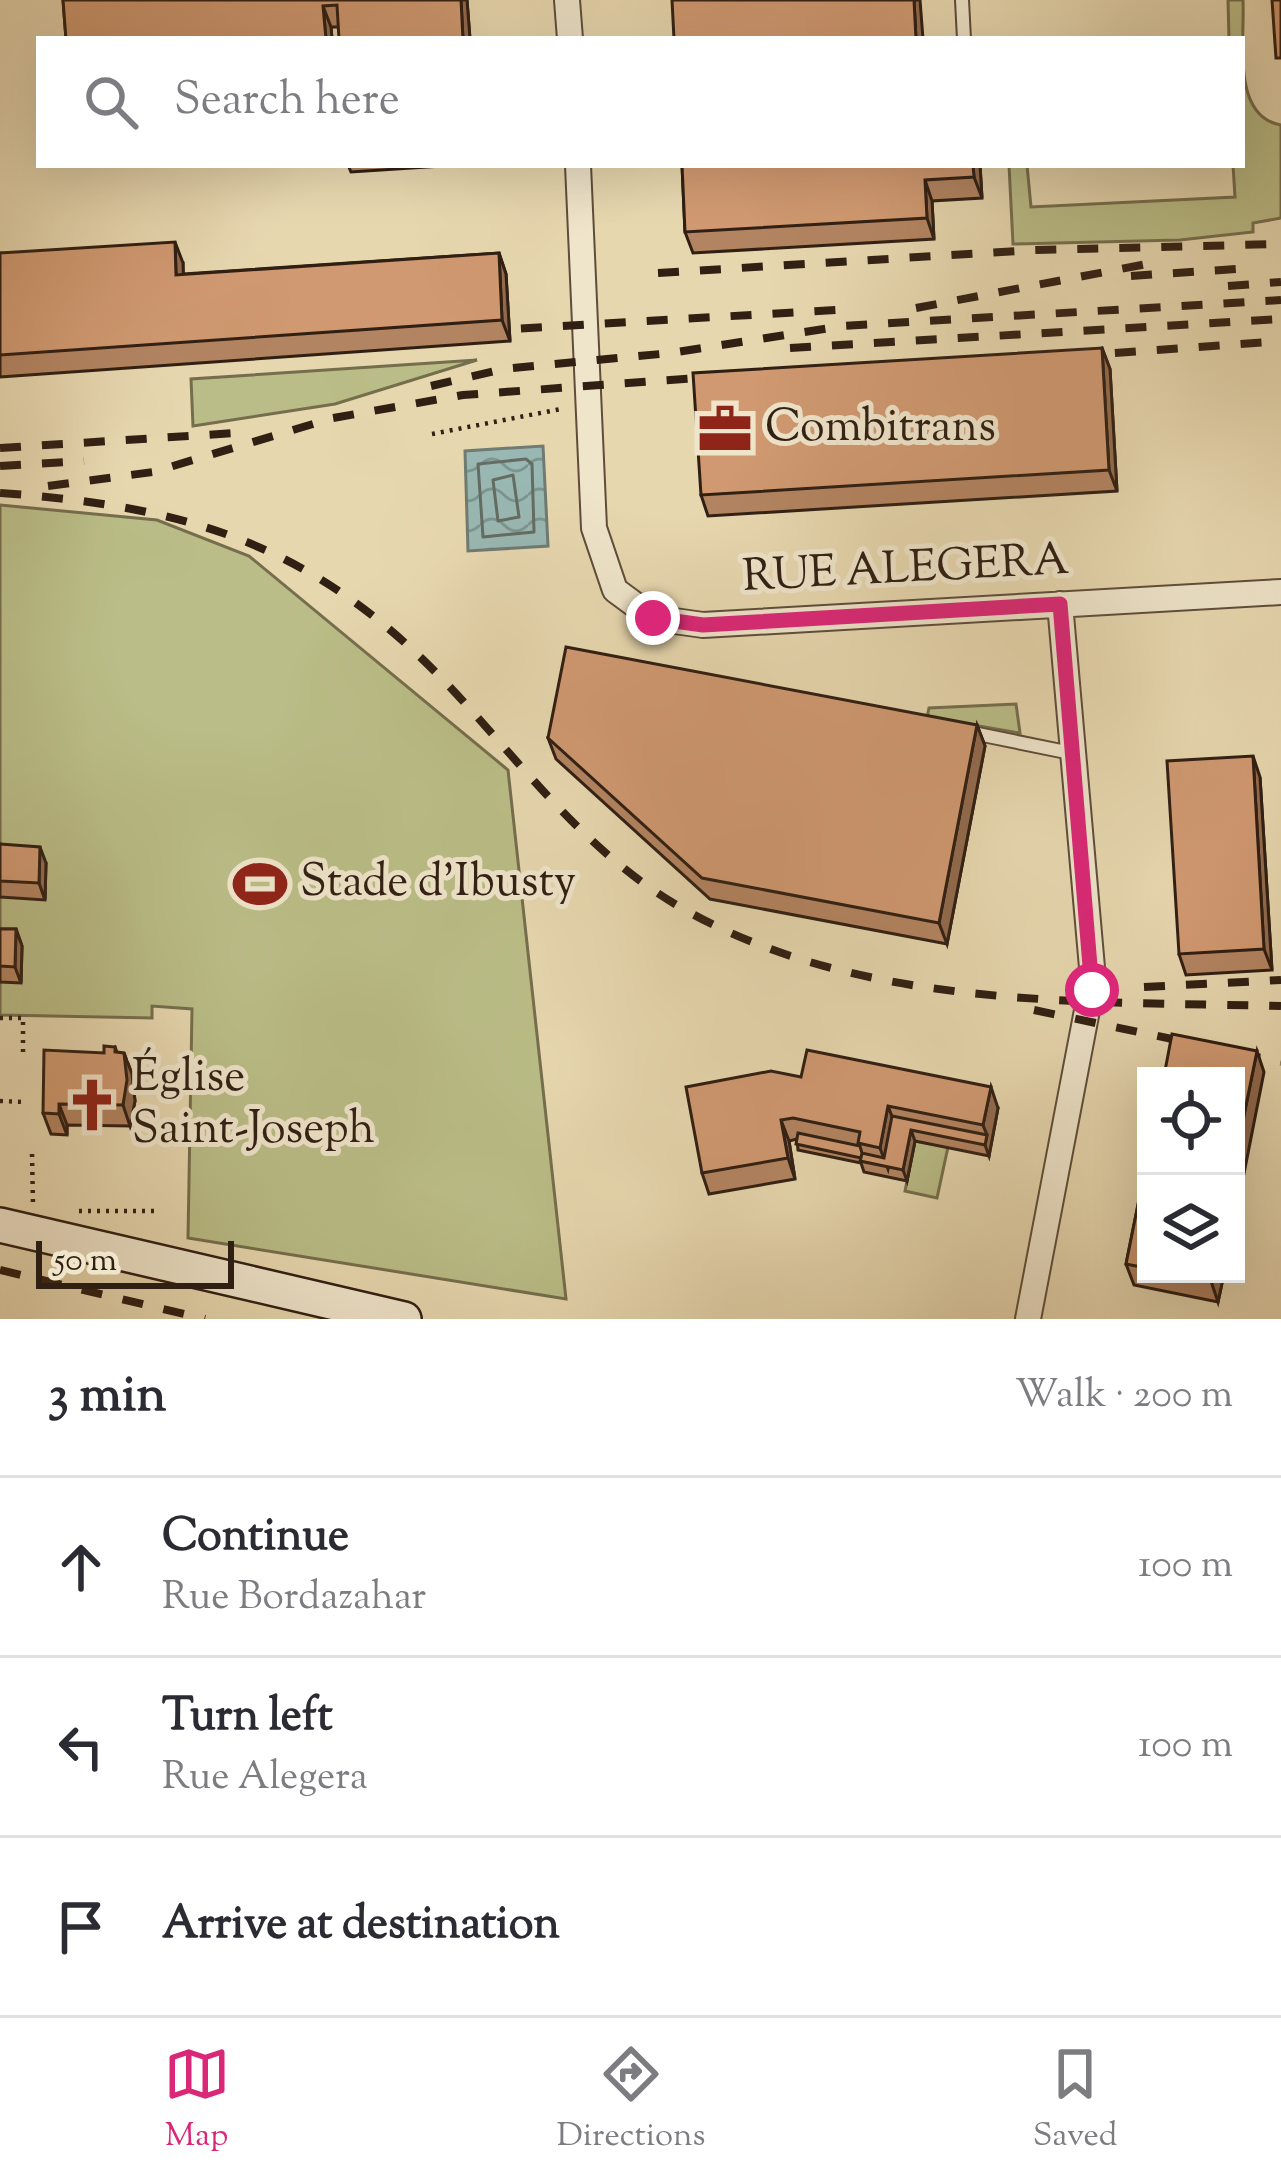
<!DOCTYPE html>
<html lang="en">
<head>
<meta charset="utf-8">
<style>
	:root { --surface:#fff; --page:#f2f2f3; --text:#2b2b33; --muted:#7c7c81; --line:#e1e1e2; --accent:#db2777 }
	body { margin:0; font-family:"Sorts Mill Goudy",serif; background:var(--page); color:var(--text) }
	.controls { position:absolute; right:36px; bottom:36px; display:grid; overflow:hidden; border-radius:0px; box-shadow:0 12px 48px #0002 }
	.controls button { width:108px; height:108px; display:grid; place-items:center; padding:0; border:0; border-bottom:3px solid var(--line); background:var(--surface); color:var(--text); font:60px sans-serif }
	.scale { position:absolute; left:36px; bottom:30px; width:198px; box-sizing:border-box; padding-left:12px; border:6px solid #301f13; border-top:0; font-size:33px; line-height:42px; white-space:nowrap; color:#301f13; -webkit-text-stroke:9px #efe5cb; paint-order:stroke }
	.stop { position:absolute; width:36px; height:36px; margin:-27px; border:9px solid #db2777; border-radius:50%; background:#fff }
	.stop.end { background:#db2777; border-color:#fff; box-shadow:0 3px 12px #0008 }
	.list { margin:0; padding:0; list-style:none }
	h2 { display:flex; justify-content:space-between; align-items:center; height:156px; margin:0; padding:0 48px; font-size:51px }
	h2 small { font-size:39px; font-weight:400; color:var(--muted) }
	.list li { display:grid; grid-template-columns:78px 1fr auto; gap:36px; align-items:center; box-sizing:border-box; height:180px; padding:0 48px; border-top:3px solid var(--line) }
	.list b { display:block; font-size:45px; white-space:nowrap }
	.list p { margin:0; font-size:39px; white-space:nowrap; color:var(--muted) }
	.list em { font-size:39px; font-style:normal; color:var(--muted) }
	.icon { flex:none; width:66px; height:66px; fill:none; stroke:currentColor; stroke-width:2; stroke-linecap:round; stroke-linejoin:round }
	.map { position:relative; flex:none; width:1281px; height:1319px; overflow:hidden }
	.search { position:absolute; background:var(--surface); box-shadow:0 12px 48px #0002; left:36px; right:36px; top:36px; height:132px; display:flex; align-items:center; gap:30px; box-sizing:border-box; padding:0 42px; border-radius:0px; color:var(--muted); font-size:45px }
	.sheet { height:696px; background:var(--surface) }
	nav { display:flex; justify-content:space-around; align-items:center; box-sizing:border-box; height:168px; border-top:3px solid var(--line); background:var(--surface); font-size:33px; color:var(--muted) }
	nav a { display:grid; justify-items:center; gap:6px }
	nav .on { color:var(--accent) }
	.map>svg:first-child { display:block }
</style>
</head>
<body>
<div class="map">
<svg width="1281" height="1319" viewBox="0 0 1281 1319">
	<defs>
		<pattern id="water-waves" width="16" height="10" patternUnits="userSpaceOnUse" patternTransform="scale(3)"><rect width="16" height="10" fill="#99b8b3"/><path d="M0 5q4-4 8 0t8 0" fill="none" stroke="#7d9590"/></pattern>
	</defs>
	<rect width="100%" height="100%" fill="#e7d7af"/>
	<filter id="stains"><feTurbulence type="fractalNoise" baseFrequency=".00167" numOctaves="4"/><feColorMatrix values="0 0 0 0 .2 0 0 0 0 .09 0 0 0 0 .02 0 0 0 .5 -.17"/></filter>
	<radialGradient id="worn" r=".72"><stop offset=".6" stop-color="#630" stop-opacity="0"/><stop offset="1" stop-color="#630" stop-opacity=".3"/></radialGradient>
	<!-- grass -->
	<path fill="#babd87" stroke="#756e4d" stroke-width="3" d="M1228,0H1243C1245,40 1231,116 1281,125V218L1253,223V232L1180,240L1013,244L1009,165H1027L1031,207L1235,197L1233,165H1242V39H1229Z
		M477,360L335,404L193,426L191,379Z
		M0,505L157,520L249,556L508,770L566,1299L188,1238L192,1009L152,1006V1018L0,1015Z
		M1016,704L1020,733L927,717L929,708Z
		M915,1141L948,1147L937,1198L905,1191Z"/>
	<!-- water -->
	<path fill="url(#water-waves)" stroke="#6f7b73" stroke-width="3" d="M543,446L548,546L468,551L465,451Z"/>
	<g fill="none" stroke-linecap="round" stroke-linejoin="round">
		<!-- shore -->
		<path stroke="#646c63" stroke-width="3" d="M526,459L532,464L534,532L483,537L478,464Z
			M513,475L519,517L498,521L493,480Z"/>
		<defs>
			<path id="lane" d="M962,0L964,39
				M968,732L1071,753"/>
			<path id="street" d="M567,0L570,39
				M578,165L594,528L615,590L653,618L703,625L1281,592
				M1028,1319L1093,979L1060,604"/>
			<path id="secondary" d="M0,1225L404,1319"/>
		</defs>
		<!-- lane casing -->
		<use href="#lane" stroke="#5e4d3a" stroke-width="16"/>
		<!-- street casing -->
		<use href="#street" stroke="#5e4d3a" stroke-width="28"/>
		<!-- secondary casing -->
		<use href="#secondary" stroke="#301f13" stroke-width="38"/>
		<!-- path -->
		<path stroke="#301f13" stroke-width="4.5" stroke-dasharray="3 6" stroke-linecap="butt" d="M432,434L561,409
			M0,1018H23V1053
			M0,1101L24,1102
			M32,1154L33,1204
			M79,1211H157"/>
		<!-- lane -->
		<use href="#lane" stroke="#efe5cb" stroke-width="12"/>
		<!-- street -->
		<use href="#street" stroke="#efe5cb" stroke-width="24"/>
		<!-- secondary -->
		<use href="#secondary" stroke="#efe5cb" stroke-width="33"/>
		<!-- rail -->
		<path stroke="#301f13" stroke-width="8" stroke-dasharray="21 21" stroke-linecap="butt" d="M658,273L1034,250L1281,244
			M1131,276L1251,268
			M1228,286L1281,282
			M916,308L1152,263
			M479,331L851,309
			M790,348L1281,319
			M1073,356L1281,341
			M431,386L503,369L671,353L843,326L1281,300
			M0,448L251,432
			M0,466L84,461
			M48,486L153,472L333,418L463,395L726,376
			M0,493C204,507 331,552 470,709C535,781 594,857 680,907C858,1010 1082,1001 1281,1006
			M1144,987L1281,980
			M1034,1010L1281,1062
			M0,1270L205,1319"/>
	</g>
	<!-- wall -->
	<path fill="#b38461" stroke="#301f13" stroke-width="3" d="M63,0H467L470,39L338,27H331L332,39H66Z
		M348,165H458L351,172Z
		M682,165H980L982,198L932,201L934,239L693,253L685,232Z
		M0,253L183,263V274L499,253L506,274L510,341L0,377Z
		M1102,348L1110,369L1117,491L708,516L701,495Z
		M977,725L985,746L947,944L710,899L556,759L548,738Z
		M1260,777L1272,970L1186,975L1179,954Z
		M0,844L46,863L45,900L0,897Z
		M0,929H16L22,946L21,983L0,982Z
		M115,1047L117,1052L124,1053L132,1074L135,1101L130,1126L67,1125V1135L51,1134L43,1113L104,1053Z
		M801,1077L998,1108L989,1156L915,1141L907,1181L864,1172L861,1163L798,1150L797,1139L789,1141L795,1179L709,1194L702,1173Z
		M1146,1165V1274H1224L1218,1302L1134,1285L1126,1264Z"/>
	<!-- shaded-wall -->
	<path fill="#926b4f" stroke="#301f13" stroke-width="3" d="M461,0H467L470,39H463Z
		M914,0H920L923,39H916Z
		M323,6L331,27L332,39H326Z
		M973,165H980L982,198L974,177Z
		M925,180L932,201L934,239L927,218Z
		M175,242L183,263L184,296L176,275Z
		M499,253L506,274L510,341L502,320Z
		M1102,348L1110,369L1117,491L1109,470Z
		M977,725L985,746L947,944L939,923Z
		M1253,756L1260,777L1272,970L1264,949Z
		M40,847L46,863L45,900L39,883Z
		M16,929L22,946L21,983L15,967Z
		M1257,1051L1264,1072L1236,1214V1155Z
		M124,1053L132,1074L135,1101L130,1126L123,1105Z
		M991,1087L998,1108L989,1156L985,1145L987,1135L983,1125Z
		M59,1104L67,1125V1135L59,1114Z
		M888,1106L896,1127L888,1169L880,1148Z
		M781,1120L789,1141L795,1179L788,1158Z
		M911,1130L915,1141L907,1181L903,1170Z
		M1212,1274H1224L1218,1302L1211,1281Z"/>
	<!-- building -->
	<path fill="#d09971" stroke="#301f13" stroke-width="3" d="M63,0H461L463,39H339L337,5L323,6L326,39H66Z
		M672,0H914L916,39H674Z
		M1272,0H1281V58H1276Z
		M682,165H973L974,177L925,180L927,218L685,232Z
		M175,242L176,275L499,253L502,320L0,355V253Z
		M1102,348L1109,470L701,495L693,373Z
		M566,647L977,725L939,923L702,878L548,738Z
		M1253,756L1264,949L1179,954L1167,761Z
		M0,844L40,847L39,883L0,881Z
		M0,929H16L15,967L0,966Z
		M1172,1034L1257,1051L1236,1155V1076H1164Z
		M104,1046L115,1047V1052L124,1053L127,1080L123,1105L59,1104V1114L43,1113L44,1050L104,1053Z
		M807,1050L991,1087L983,1125L888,1106L880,1148L858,1143L860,1132L793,1118L781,1120L788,1158L702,1173L686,1087L771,1071L801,1077Z
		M892,1116L987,1135L985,1145L911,1130L903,1170L860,1161L862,1153L884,1158Z
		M798,1133L860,1146L862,1153L861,1158L796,1144Z
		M1146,1165V1268L1126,1264Z
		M1174,1274H1212L1211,1281Z"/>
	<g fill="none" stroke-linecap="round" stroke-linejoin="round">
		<!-- route -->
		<path stroke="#db2777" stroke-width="15" d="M653,618L703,625L1060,604L1092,990"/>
	</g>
	<!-- icons -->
	<defs>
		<symbol id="office-bare" viewBox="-9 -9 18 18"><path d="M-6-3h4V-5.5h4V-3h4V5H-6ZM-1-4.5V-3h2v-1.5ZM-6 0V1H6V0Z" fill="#8f2418" stroke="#efe5cb" stroke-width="2.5" paint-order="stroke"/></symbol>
		<symbol id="stadium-bare" viewBox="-9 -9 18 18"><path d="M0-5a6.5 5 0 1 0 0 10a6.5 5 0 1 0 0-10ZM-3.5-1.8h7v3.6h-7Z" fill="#8f2418" stroke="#efe5cb" stroke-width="2.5" paint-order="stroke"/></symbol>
		<symbol id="church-bare" viewBox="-9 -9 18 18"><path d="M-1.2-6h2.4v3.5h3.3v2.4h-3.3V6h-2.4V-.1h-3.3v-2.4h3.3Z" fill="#8f2418" stroke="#efe5cb" stroke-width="2.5" paint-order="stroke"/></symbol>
	</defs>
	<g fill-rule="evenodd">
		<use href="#office-bare" x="687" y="391" width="76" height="76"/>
		<use href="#stadium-bare" x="222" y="846" width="76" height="76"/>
		<use href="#church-bare" x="54" y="1067" width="76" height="76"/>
	</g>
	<g text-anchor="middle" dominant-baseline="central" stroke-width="10" stroke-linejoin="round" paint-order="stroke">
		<!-- poi labels -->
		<g font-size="45" fill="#301f13" stroke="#efe5cb" text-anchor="start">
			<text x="765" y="429">Combitrans</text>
			<text x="300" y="884">Stade d'Ibusty</text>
			<text x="132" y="1079">Église<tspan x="132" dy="52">Saint-Joseph</tspan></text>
		</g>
		<!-- street labels -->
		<g font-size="45" fill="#301f13" stroke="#efe5cb">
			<text transform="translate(906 571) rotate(-3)">RUE ALEGERA</text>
		</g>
	</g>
	<rect width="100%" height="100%" filter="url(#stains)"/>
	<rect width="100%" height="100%" fill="url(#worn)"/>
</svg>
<div class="controls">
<button><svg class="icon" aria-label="locate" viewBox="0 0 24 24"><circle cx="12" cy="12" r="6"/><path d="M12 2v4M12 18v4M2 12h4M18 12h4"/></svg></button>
<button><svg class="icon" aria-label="layers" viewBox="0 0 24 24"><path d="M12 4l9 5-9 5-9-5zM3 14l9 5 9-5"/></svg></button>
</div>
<div class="scale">50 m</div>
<div class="stop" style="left:1092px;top:990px"></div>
<div class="stop end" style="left:653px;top:618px"></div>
<div class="search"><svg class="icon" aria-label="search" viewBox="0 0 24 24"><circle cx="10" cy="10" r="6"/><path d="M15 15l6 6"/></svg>Search here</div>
</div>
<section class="sheet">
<h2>3 min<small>Walk · 200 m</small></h2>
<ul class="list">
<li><svg class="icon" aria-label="ahead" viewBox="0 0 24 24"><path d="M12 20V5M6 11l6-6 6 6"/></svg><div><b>Continue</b><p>Rue Bordazahar</p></div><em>100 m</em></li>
<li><svg class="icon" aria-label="left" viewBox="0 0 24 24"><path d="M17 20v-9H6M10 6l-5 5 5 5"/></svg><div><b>Turn left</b><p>Rue Alegera</p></div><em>100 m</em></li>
<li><svg class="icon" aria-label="arrive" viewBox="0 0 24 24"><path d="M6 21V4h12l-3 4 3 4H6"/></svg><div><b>Arrive at destination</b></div></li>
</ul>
</section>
<nav>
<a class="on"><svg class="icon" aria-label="map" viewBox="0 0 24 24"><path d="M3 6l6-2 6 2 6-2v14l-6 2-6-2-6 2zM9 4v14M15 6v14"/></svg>Map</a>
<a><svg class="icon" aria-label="directions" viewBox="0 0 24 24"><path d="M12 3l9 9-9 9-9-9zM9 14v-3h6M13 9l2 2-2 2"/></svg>Directions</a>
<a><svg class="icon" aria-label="saved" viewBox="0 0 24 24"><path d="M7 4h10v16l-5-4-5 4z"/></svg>Saved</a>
</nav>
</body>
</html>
